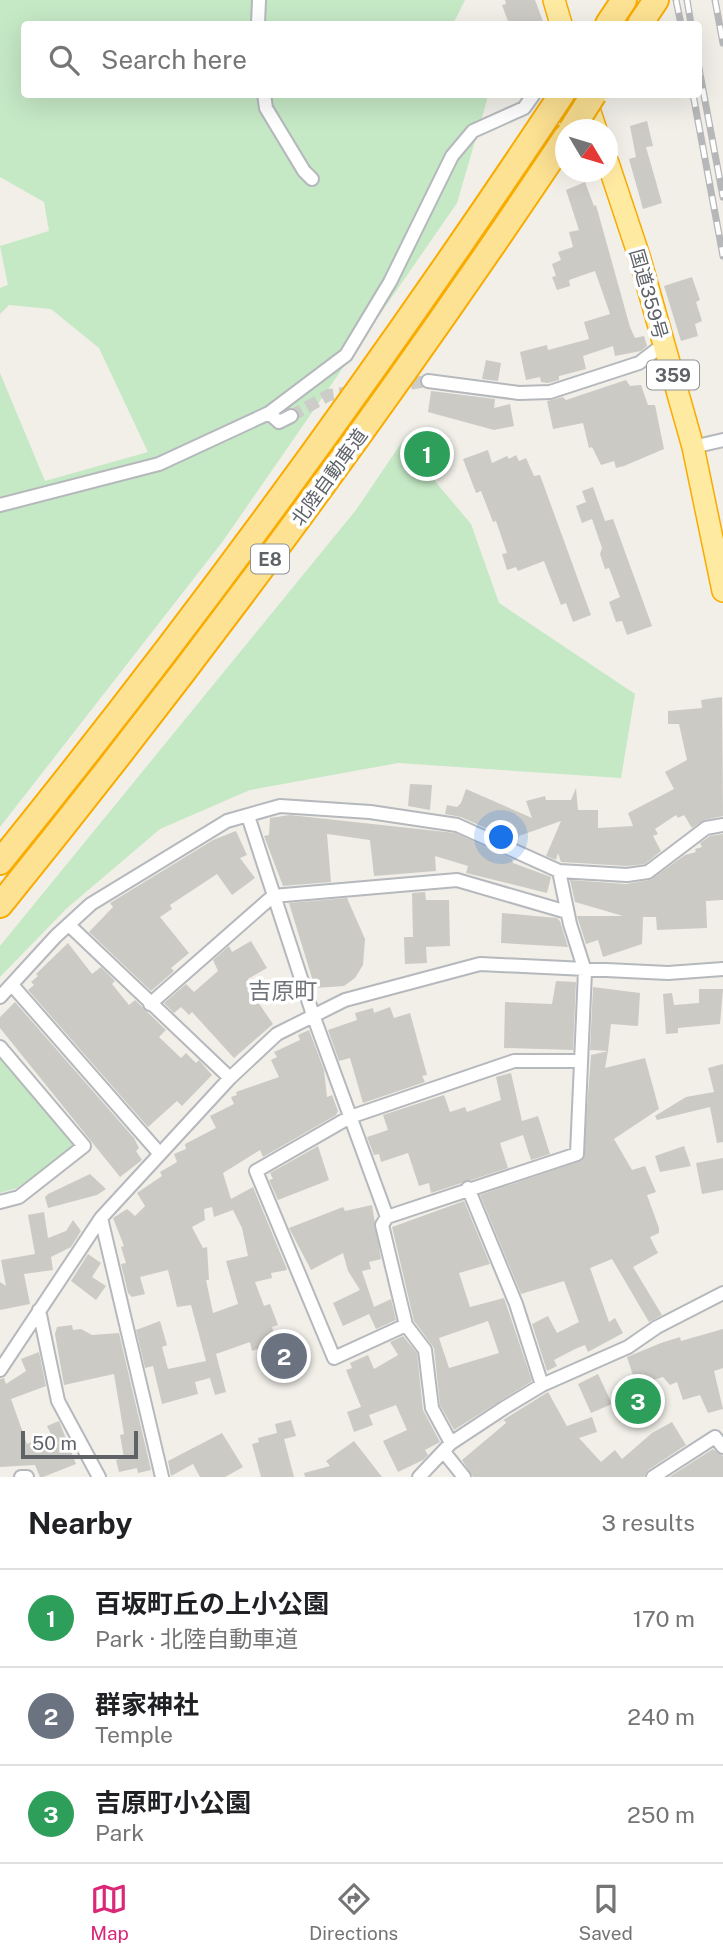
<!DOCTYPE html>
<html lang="en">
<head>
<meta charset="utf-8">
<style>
	:root { --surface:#fff; --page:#f6f6f6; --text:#202124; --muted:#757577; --line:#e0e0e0; --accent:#db2777 }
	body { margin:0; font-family:"Public Sans","Noto Sans JP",sans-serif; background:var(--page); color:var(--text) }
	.compass { position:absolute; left:555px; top:119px; width:63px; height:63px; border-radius:50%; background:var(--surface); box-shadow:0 7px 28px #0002; rotate:128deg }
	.scale { position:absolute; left:21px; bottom:18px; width:117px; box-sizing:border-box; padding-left:7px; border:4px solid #5f6368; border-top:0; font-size:19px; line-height:24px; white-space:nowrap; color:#5f6368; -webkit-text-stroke:5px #fff; paint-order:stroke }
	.you { position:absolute; left:502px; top:838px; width:24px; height:24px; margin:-18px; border:5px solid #fff; border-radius:50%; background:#1a73e8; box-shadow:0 0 0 10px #1a73e833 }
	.badge { display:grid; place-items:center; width:46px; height:46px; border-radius:50%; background:var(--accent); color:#fff; font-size:23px; font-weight:700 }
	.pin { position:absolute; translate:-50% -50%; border:4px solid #fff; box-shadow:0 2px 7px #0006 }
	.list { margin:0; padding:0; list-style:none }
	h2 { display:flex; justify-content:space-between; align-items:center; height:91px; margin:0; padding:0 28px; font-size:30px }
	h2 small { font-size:23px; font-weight:400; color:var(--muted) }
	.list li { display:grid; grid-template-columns:46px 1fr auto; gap:21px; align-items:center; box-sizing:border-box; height:98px; padding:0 28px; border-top:2px solid var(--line) }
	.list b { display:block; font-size:26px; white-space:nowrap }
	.list p { margin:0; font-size:23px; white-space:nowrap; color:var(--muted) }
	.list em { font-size:23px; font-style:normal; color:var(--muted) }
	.icon { flex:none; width:38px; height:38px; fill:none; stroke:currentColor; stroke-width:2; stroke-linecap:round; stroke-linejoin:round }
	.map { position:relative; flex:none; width:723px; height:1477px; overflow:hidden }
	.search { position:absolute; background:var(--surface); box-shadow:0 7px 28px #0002; left:21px; right:21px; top:21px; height:77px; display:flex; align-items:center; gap:18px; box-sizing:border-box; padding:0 24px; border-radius:7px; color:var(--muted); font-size:26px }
	.sheet { height:385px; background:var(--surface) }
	nav { display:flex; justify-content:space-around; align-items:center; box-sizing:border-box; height:98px; border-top:2px solid var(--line); background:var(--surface); font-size:19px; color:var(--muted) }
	nav a { display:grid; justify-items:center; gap:4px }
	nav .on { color:var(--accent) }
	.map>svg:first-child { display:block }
</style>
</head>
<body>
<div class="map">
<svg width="723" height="1477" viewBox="0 0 723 1477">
	<rect width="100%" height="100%" fill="#f1efe8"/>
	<!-- green -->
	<path fill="#c5e8c5" d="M0,0H465L453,24H24V94H486L487,100L457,203L223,541L0,827V373L45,481L148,452L99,348L51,309L9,305L0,314V288L8,285L0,246L49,231L44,202L0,177Z
		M402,442L471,524L499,603L635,694L621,778L398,763L250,790L160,829L66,909L0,977V946L356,510Z
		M0,1053L73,1143L70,1150L17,1188L0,1193Z"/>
	<!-- building -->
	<path fill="#cccac5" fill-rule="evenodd" d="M505,0H535L544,24H509L502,5L506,4Z
		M647,121L653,146L646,147L662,203L643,209L629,159L636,157L630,126Z
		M585,182L594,206L596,205L630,327L635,338L644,336L647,346L641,351L615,356L613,346L583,356L586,369L559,376V380L548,383L541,382L540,377L526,380L520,352L547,345L548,350L589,339L584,322L610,314L595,271L569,280L570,286L557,290L552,277L556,276L552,264L561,260L558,252L573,247L569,232L579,230L566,190Z
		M692,277L700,300L696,302L702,321L695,324L698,336L681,341L664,286Z
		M486,360L501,363L498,381L482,379Z
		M626,380L630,386L641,385L648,405H655L664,449L624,466L616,468L614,461L601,465L592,447L589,448L583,423L553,429L547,401L563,397L566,400Z
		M431,391L495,399L494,408L510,404L514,426L494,430L428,412Z
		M488,450L492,463L507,456L509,459L516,455L519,461L526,458L534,476L540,475L591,615L573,622L566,603L561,605L544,561L518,571L516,567L507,570L502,554L507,553L496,521L493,522L481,491L476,493L463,459Z
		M593,487L605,521L613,519L652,626L627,635L622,621L616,622L609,602L620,597L609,568L605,569L600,554L602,548L592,519L582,523L576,506L586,502L582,491Z
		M722,697L723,816L704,820L692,828L684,815L678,818L676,815L655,829L658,834L653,836L661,851L645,864L627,866L561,862L558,853L556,860L546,856L561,821L519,836L517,842L461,817L445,814L447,805L457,807L461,803L466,789L532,818L526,801L545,796L546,800H571L576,788L578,810H598V828L633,826L628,813L674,789L665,772L687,760L679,724H668V711L702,708L701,700Z
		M410,784L432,785L430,810L408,806Z
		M290,815L455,833L512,859L513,863L551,877L547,893L466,873L468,866L435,856L436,871L374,876L370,840L327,834L331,882L283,886L264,836L269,835L270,818Z
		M236,831L247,855L240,858L255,878L232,895L217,874L170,905L172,909L160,917L189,953L171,968L174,971L151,991L89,932L113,907L110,903L213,840Z
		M723,834V900L706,901L707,928L657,930L656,917H643L642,944L603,957L598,940L586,944L577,916H623L575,902L570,880L626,884L650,880L685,855L696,852L695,849L702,847L700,843L710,836Z
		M425,892L426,900H449L450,946L426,947L427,963L405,964L404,937H413L412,893Z
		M347,898L365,939L363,965L355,978L344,986L315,988L289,903Z
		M502,913L557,918L560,921L568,947L501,943Z
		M251,941L267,968L248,979L253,987L249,989L273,1024L234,1058L192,1012L189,1015L181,1007L174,1013L164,1003L186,984L194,992L218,971L213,960L229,946L232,952Z
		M68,943L92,974L101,967L115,981L112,984L129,1005L135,1000L166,1030L159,1037L181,1058L186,1053L196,1063L199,1060L212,1075L182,1106L177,1101L148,1127L28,990L34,985L31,982L38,976L36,974Z
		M556,981L576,982L573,1050L504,1048L505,1002L552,1004Z
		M593,987L640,993L638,1026L611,1024L608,1051L590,1050Z
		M699,989H723L720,1024L678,1028V1033L666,1034L663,994L672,993L674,1005L699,1003Z
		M15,1002L134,1138L139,1148L136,1151L142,1160L120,1177L0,1028V1017Z
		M390,1007L394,1018L410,1013L427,1075L422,1076L425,1082L363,1103L350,1058L339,1061L328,1030L357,1020L355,1013L373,1008L374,1013Z
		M309,1030L324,1070L327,1097L332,1095L338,1111L336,1115L263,1157L260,1150L223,1173L231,1199L253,1187L286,1267L287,1270L271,1273L272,1278L255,1282L264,1306L270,1304L278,1325L272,1327L277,1342L252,1351L250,1342L216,1354L226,1392L215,1395L210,1378L195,1382L198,1394L162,1404L153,1366L145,1368L136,1330L160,1321L167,1345L162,1347L168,1369L206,1361L191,1305L177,1307L168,1270L140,1277L145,1294L132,1297L128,1293L121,1264L126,1263L121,1247L124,1246L113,1218L127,1209L135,1216L145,1206L137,1193L162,1176L160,1172L177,1162L174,1154L186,1149L185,1144L216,1128L210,1116L234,1104L231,1097L237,1095L236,1092L279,1077L271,1060L277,1057L274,1052L300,1040L298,1035ZM212,1207L214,1217L233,1210L242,1228L248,1256L226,1261L238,1304L213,1313L206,1280H209L207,1247L203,1248L192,1227L205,1220L204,1209Z
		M608,1051L605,1068L645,1058L659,1109L614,1139L632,1170L645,1166L656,1192L647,1195L659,1228V1233L650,1237L658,1253L633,1267L662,1315L649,1322L612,1259L590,1268L609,1322L615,1318L623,1333L588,1352L585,1345L575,1349L554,1360L557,1366L547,1371L532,1324L548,1316L557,1333L579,1322L564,1281L521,1294L480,1195L583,1160L591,1055Z
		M723,1064V1142L717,1143L710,1107L657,1120L655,1116L686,1097L714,1092L708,1068Z
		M511,1073L522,1121L538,1116L550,1154L531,1160L523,1135L500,1143L508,1168L431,1193L429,1183L419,1186L408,1153L381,1162L379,1154L374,1155L367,1137L388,1130L383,1115L444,1095L450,1112L465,1107L467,1112L501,1100L496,1077Z
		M318,1146L329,1180L278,1200L269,1180L273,1179L270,1173Z
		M684,1146L691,1166L660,1172L655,1156Z
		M723,1158V1190L702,1194L696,1163Z
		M90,1174L106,1189L97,1195L48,1208L45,1197L48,1194Z
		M464,1201L490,1264L459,1273L470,1307L504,1298L532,1381L454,1430L440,1405L434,1348L414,1321L392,1227ZM488,1321L499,1353L449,1368L439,1338Z
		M372,1205L381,1259L369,1262L371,1269L362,1271L374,1307L391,1299L396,1320L376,1329L369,1314L343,1326L333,1303L360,1290L348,1271L343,1253L311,1270L289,1228L343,1207L345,1211Z
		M44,1212L48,1238L66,1231L73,1220L81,1231L71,1247L51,1257L53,1270L24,1274L30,1304L0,1310V1282L6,1286L1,1260L35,1254L28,1215Z
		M88,1254L101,1263L92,1277L106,1286L96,1300L71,1281Z
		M72,1325L73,1330L81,1329L92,1335L119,1333L151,1470L138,1473L137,1468L119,1472L116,1460L124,1458L120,1435L124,1434L114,1374L64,1385L55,1334L57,1327Z
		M723,1329V1368L714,1371L723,1409L708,1413L700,1395L683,1400L677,1382L670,1385L663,1377L636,1385L627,1357L661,1343L680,1337L681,1341Z
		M403,1336L417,1353L423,1410L440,1442L425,1450L428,1455L423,1460L398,1472L383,1441L407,1430L396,1405L369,1415L373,1425L354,1432L347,1412L361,1407L346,1370L352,1368L350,1363L368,1355L374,1369L398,1355L390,1342Z
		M39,1352L46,1386L11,1399L27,1444L51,1434L47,1426L59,1421L76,1464L43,1477H40L35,1465L0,1467V1379L4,1378L6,1384L26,1371L21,1359Z
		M598,1374L612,1404L591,1413L578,1384Z
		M548,1392L567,1426L592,1417L597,1432L579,1438L601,1462L615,1450L622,1459L652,1433L672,1422L686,1445L648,1470L644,1477H473L462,1460L506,1423L504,1420L495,1425Z
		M291,1420L296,1436L284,1439L294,1477H261L252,1444L259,1442L258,1438L277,1433L275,1424Z
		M222,1433L243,1467L225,1477H200L193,1464L171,1476L168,1461Z
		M354,1441L382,1477H305L304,1473L330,1466L326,1461Z
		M713,1449L723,1456V1477H669Z"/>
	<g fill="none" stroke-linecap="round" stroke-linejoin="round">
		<!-- minor-tunnel -->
		<path stroke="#ccccc8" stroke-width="12" stroke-dasharray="12 6" stroke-linecap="butt" d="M291,416L329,395L428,381"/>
		<defs>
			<path id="minor" d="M258,24L259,0
				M264,94L266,108L304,171L312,179
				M428,381L519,393L550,392L639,363L664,344
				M269,413L279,422L291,416
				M693,447L723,440
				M0,505L159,464L269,413L346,355L390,282L452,156L473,131L524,108L534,94
				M248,816L313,1015L387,1217
				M70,926L230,1078
				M12,985L160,1154
				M0,997L56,936L91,904L227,821L280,806L370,812L457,825L559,871L627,875L648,872L706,828L723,825
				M150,1004L273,896L457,880L567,912
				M0,1047L84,1146L19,1197L0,1202
				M468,1188L516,1304L542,1385
				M101,1218L162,1477
				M39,1310L58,1401L99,1477
				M406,1325L382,1225L387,1217L577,1154L585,971L570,924L559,871
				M0,1370L101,1218L230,1078L277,1034L345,1000L480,964L668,973L723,969
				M451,1443L432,1408L425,1350L406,1325L334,1358L256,1171L350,1117L514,1061H581
				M444,1452L464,1477
				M21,1477H27
				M419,1477L451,1443L504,1408L542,1385L628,1347L657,1327L723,1293
				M653,1477L715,1437L723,1447"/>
			<path id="trunk" d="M554,0L561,24
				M584,94L596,130
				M608,163L639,256L693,447L723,591"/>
			<path id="motorway" d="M608,24L624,0
				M640,24L656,0
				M0,862C200,615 386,359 562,94
				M0,905C200,658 389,402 566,137"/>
		</defs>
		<!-- minor casing -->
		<use href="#minor" stroke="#b5b8bc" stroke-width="16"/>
		<!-- trunk casing -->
		<use href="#trunk" stroke="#f9ab00" stroke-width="24"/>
		<!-- motorway casing -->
		<use href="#motorway" stroke="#f9ab00" stroke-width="28"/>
		<!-- minor -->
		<use href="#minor" stroke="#fff" stroke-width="12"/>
		<!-- trunk -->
		<use href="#trunk" stroke="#feeaa1" stroke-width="21"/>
		<!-- motorway -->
		<use href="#motorway" stroke="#fde293" stroke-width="24"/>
		<defs>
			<path id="rail" d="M676,0L681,24
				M687,0L691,24
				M715,0L723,43
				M698,63L723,197
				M693,94L723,256"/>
		</defs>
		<!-- rail casing -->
		<use href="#rail" stroke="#b6b7b8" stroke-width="7"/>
		<!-- rail -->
		<use href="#rail" stroke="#fff" stroke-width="4.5" stroke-dasharray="13" stroke-linecap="butt"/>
		<defs>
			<path id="motorway-bridge" d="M571,130L594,94"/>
		</defs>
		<!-- motorway-bridge casing -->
		<use href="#motorway-bridge" stroke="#f9ab00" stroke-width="28" stroke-linecap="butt"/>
		<!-- motorway-bridge -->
		<use href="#motorway-bridge" stroke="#fde293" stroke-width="24"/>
	</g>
	<g text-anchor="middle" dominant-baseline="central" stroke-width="7" stroke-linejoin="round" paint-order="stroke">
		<!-- shield labels -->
		<g fill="#fff" stroke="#8f9295" stroke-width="2">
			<rect x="647" y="360.5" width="52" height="29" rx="5"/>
			<rect x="251" y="544.5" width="38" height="29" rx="5"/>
		</g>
		<g font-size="18" font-weight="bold" fill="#5f6368">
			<text x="673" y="375">359</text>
			<text x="270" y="559">E8</text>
		</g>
		<!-- street labels -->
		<g font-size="19" fill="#5f6368" stroke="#fff">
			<text transform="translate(649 294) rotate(74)">国道359号</text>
			<text transform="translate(329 477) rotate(-54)">北陸自動車道</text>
		</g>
		<!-- quarter labels -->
		<g font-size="23" fill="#70757a" stroke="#fff">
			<text x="283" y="990">吉原町</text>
		</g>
	</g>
</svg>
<svg class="compass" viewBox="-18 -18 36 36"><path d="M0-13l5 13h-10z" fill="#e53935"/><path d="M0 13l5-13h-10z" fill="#757577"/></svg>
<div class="scale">50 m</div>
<div class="you"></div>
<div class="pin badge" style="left:427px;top:454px;background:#2e9e5b">1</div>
<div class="pin badge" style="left:284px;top:1356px;background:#6b7280">2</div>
<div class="pin badge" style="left:638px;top:1401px;background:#2e9e5b">3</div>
<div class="search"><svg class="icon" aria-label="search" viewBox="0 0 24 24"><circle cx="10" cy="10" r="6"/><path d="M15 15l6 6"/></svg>Search here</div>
</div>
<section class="sheet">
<h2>Nearby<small>3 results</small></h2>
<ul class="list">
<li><span class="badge" style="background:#2e9e5b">1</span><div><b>百坂町丘の上小公園</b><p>Park · 北陸自動車道</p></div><em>170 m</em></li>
<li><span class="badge" style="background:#6b7280">2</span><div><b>群家神社</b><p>Temple</p></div><em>240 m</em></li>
<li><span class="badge" style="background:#2e9e5b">3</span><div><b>吉原町小公園</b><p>Park</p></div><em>250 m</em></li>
</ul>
</section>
<nav>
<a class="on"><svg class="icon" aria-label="map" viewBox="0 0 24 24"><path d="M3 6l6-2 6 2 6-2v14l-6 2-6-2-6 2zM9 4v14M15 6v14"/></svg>Map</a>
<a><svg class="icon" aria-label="directions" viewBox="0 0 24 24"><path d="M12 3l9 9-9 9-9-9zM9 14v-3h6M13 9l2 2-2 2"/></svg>Directions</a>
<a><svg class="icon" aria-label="saved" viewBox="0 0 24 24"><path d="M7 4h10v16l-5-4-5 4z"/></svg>Saved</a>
</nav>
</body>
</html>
